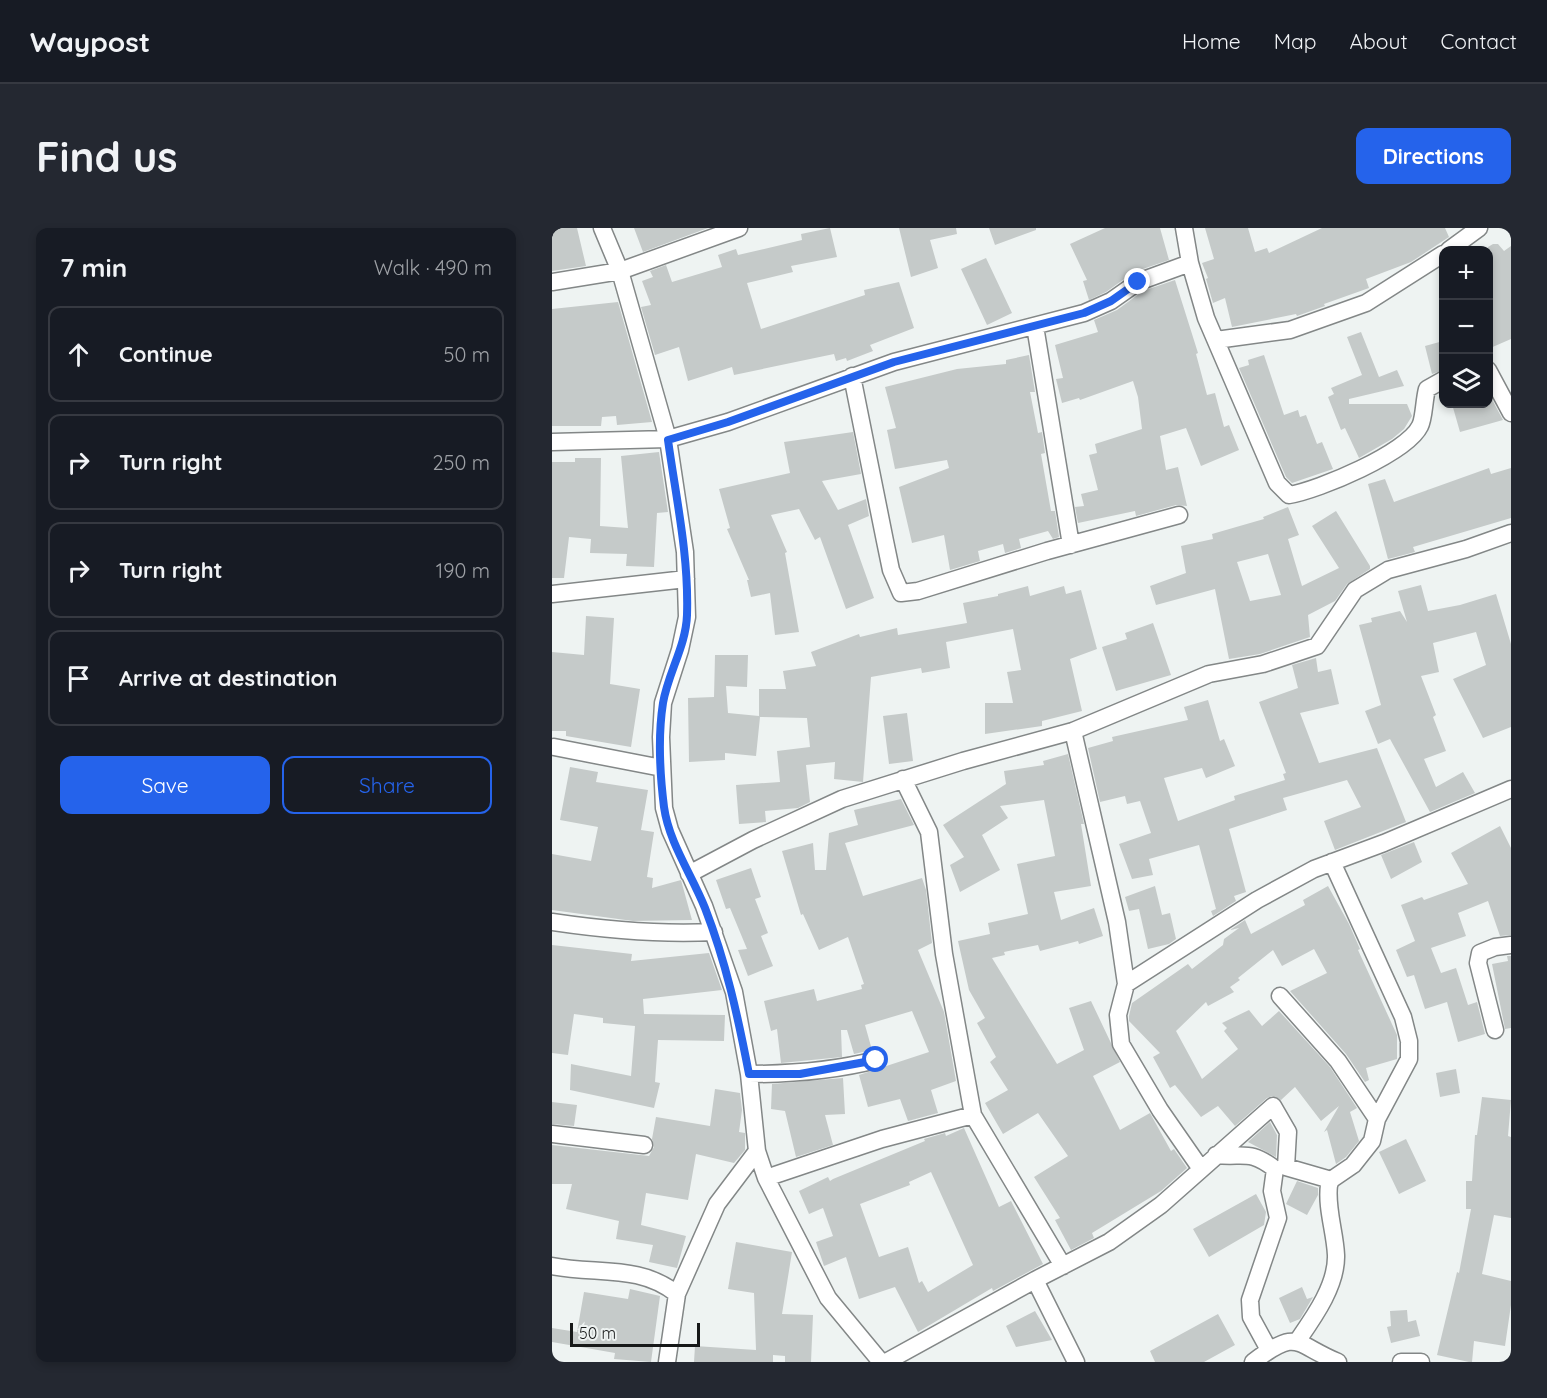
<!DOCTYPE html>
<html lang="en">
<head>
<meta charset="utf-8">
<style>
	:root { --surface:#171b24; --page:#242831; --text:#f1f3f6; --muted:#9ea1a6; --line:#363941; --accent:#2563eb }
	body { margin:0; font-family:Quicksand,sans-serif; background:var(--page); color:var(--text) }
	.controls { position:absolute; right:18px; top:18px; display:grid; overflow:hidden; border-radius:12px; box-shadow:0 3px 9px #0003 }
	.controls button { width:54px; height:54px; display:grid; place-items:center; padding:0; border:0; border-bottom:2px solid var(--line); background:var(--surface); color:var(--text); font:30px sans-serif }
	.scale { position:absolute; left:18px; bottom:15px; width:130px; box-sizing:border-box; padding-left:6px; border:3px solid #171919; border-top:0; font-size:16px; line-height:21px; white-space:nowrap; color:#171919; -webkit-text-stroke:4px #eef3f2; paint-order:stroke }
	.stop { position:absolute; width:18px; height:18px; margin:-14px; border:4px solid #2563eb; border-radius:50%; background:#fff }
	.stop.end { background:#2563eb; border-color:#fff; box-shadow:0 2px 6px #0008 }
	.list { margin:0; padding:0; list-style:none }
	h2 { display:flex; justify-content:space-between; align-items:center; height:78px; margin:0; padding:0 24px; font-size:26px }
	h2 small { font-size:20px; font-weight:400; color:var(--muted) }
	.list li { display:grid; grid-template-columns:39px 1fr auto; gap:18px; align-items:center; box-sizing:border-box; height:96px; margin:0 12px 12px; padding:0 12px; border:2px solid var(--line); border-radius:12px }
	.list b { display:block; font-size:22px; white-space:nowrap }
	.list em { font-size:20px; font-style:normal; color:var(--muted) }
	.actions { display:flex; gap:12px; padding:18px 24px }
	.actions a { flex:1; padding:14px 0; border:2px solid var(--accent); border-radius:12px; text-align:center; font-size:21px; color:var(--accent) }
	.actions .main { background:var(--accent); color:#fff }
	.icon { flex:none; width:33px; height:33px; fill:none; stroke:currentColor; stroke-width:2; stroke-linecap:round; stroke-linejoin:round }
	.map { position:relative; flex:none; width:959px; height:1134px; overflow:hidden; border-radius:12px }
	header { display:flex; align-items:center; gap:36px; box-sizing:border-box; height:84px; padding:0 30px; background:var(--surface); border-bottom:2px solid var(--line) }
	header strong { font-size:28px }
	nav { display:flex; gap:33px; margin-inline-start:auto; font-size:21px }
	.intro { display:flex; align-items:center; justify-content:space-between; box-sizing:border-box; height:144px; padding:0 36px }
	h1 { margin:0; font-size:42px }
	.button { padding:15px 27px; border-radius:12px; background:var(--accent); color:#fff; font-size:21px; font-weight:700 }
	main { display:flex; gap:36px; padding:0 36px }
	aside { flex:1; background:var(--surface); border-radius:12px; box-shadow:0 3px 9px #0003 }
	.map>svg:first-child { display:block }
</style>
</head>
<body>
<header>
<strong>Waypost</strong>
<nav><a>Home</a><a>Map</a><a>About</a><a>Contact</a></nav>
</header>
<div class="intro"><h1>Find us</h1><a class="button">Directions</a></div>
<main>
<aside>
<h2>7 min<small>Walk · 490 m</small></h2>
<ul class="list">
<li><svg class="icon" aria-label="ahead" viewBox="0 0 24 24"><path d="M12 20V5M6 11l6-6 6 6"/></svg><div><b>Continue</b></div><em>50 m</em></li>
<li><svg class="icon" aria-label="right" viewBox="0 0 24 24"><path d="M7 20v-9h11M14 6l5 5-5 5"/></svg><div><b>Turn right</b></div><em>250 m</em></li>
<li><svg class="icon" aria-label="right" viewBox="0 0 24 24"><path d="M7 20v-9h11M14 6l5 5-5 5"/></svg><div><b>Turn right</b></div><em>190 m</em></li>
<li><svg class="icon" aria-label="arrive" viewBox="0 0 24 24"><path d="M6 21V4h12l-3 4 3 4H6"/></svg><div><b>Arrive at destination</b></div></li>
</ul>
<div class="actions"><a class="main">Save</a><a>Share</a></div>
</aside>
<div class="map">
<svg width="959" height="1134" viewBox="0 0 959 1134">
	<rect width="100%" height="100%" fill="#eef3f2"/>
	<!-- building -->
	<path fill="#c5cac9" fill-rule="evenodd" d="M0,0H25L34,38L0,43Z
		M82,0H156L91,24Z
		M278,0L285,29L239,38L241,44L195,55L209,101L313,67L312,62L347,54L362,100L318,117L321,123L295,133L294,130L284,133L282,126L182,147L180,139L136,153L127,119L103,127L89,79L99,77L90,53L101,49L98,43L114,37L120,54L170,39L166,27L184,21L186,27L250,12L249,6Z
		M347,0H404L405,6L378,12L386,40L359,49Z
		M437,0H484V2L443,17Z
		M553,0H608L617,32L582,44L554,64L537,72L531,53L535,52L518,16Z
		M653,0H696L703,24L715,20L717,25L770,0H893L897,9L859,34L814,51L817,60L772,76L773,78L745,88L744,86L680,99L673,70L661,75L654,51L656,50L650,35L662,31Z
		M941,16H946L952,23L959,18V111L936,121V19Z
		M434,30L460,85L435,97L409,41Z
		M623,52L646,125L644,126L655,167L663,165L672,199L677,197L687,222L649,238L634,200L608,208L614,242L626,239L635,278L624,277L584,288L583,283L526,295L523,279L532,278L529,266L546,262L537,227L545,225L543,216L590,201L586,169L581,153L528,172L527,170L510,175L504,151L511,150L503,117L546,104L542,92L565,82L591,63Z
		M66,74L100,194L65,197L64,188L50,189L49,198H0V81Z
		M809,104L827,149L845,142L852,158L797,171V176H855L860,188L852,201L840,211L807,230L793,200L789,202L776,169L782,166L779,160L810,147L795,109Z
		M891,113V142L880,146L873,118Z
		M477,127L483,164H478L486,205L490,204L493,225L489,226L499,283H503L507,309L501,311L496,303L467,311L469,320L453,325L451,316L426,323L428,333L398,342L392,307L360,315L347,259L397,240L395,232L343,241L335,202L344,200L333,159L405,141L454,136V132Z
		M712,127L732,187L746,182L748,189L754,187L765,216L770,214L781,241L740,255L734,249L687,140L697,137L696,132Z
		M937,166L951,192L908,204L900,176H936Z
		M301,204L309,246L270,253L286,282L314,271L317,288L296,297L322,370L294,381L268,309L263,312L247,281L219,287L235,324L233,325L247,404L223,407L218,365L199,369L195,352H197L175,301L178,300L167,261L238,245L232,214Z
		M107,224L116,284L105,285L102,339L74,338L75,326L38,325L39,311L17,309L12,350H0V234H23V230H49L48,298L76,300L69,228Z
		M937,240L939,246L959,240V290L861,319L863,324L836,331L816,256L833,251L842,274Z
		M736,279L747,307L736,311L750,358L787,340L760,298L784,283L818,338V341L795,356L783,373L756,387L758,409L708,426L677,431L663,361L604,377L598,358L634,345L629,318L661,311L660,306L712,291L711,289ZM716,326L729,367L698,373L685,334Z
		M869,357L876,383L908,377L944,366L959,416V499L931,510L901,451L934,437L924,404L881,415L887,444L869,448L884,487L881,489L894,523L872,531L884,559L911,544L923,565L878,584L838,511L826,516L813,483L829,477L807,397L820,394L819,390L848,383L855,394L846,363Z
		M476,358L478,368L512,358L514,366L529,362L545,421L518,431L530,483L490,493V498L433,506V475H461L455,444L469,442L461,401L394,414L398,440L370,445L369,440L319,449L311,554L282,551L283,534L254,537L258,574L246,580L213,583L214,594L187,596L184,557L228,554L225,523L258,519L255,490L208,489L204,528L173,525V532L137,534L136,470L162,469L163,427H196L195,459L174,458L176,485L207,488V461H234L231,443L264,438L259,424L307,406L308,409L345,400L346,407L415,395L411,375L446,368V366Z
		M34,388L62,390L58,456L88,461L79,519L14,508V503H0V424L32,427Z
		M601,395L619,447L564,463L550,419L575,411L573,405Z
		M764,430L766,444L779,441L787,476L748,485L767,535L825,520L854,594L783,622L772,593L809,579L795,552L731,570L735,582L677,601L694,664L682,668L684,673L661,688L659,683L664,681L647,617L597,631L601,647L580,651L567,616L599,605L588,573L575,576L573,568L548,574L536,520L561,513L560,509L636,492L632,479L656,472L668,513L672,511L683,538L654,550L650,540L612,550L626,593L683,572L682,568L733,552L731,546L734,545L707,474L746,460L740,437Z
		M355,485L361,533L337,536L331,488Z
		M516,526L532,596H529L539,658L502,664L509,692L542,680L551,708L527,716L526,713L488,723L486,717L452,724L453,727L440,730L505,836L532,822L517,780L539,773L568,834L541,848L568,902L598,885L619,923L622,921L635,940L609,963L540,1005L542,1010L519,1022L503,992L508,990L482,949L516,928L486,885L451,906L433,875L456,862L438,834L444,829L425,795L433,790L417,762L406,713L438,706L436,695L476,686L465,636L503,628L492,572L448,578L456,590L430,607L448,642L408,664L398,637L412,629L391,597L454,556L452,543L492,537L491,533Z
		M18,539L46,544L44,554L96,562L89,602L102,604L95,649L101,650L100,660L129,652L140,692L81,693L0,682V626L39,633L46,599L8,592Z
		M349,571L362,597L293,615L311,668L370,650L374,662L380,715L366,722L392,784L404,853L379,862L386,885L356,893L348,871L316,879L307,847L377,824L360,783L313,797L320,822L302,826L295,802H289L290,829L229,835L225,801L219,803L212,773L262,761L265,773L310,761L309,757L312,756L296,709L267,722L251,686L249,687L230,623L261,615L263,642H274L277,605L306,597L302,582Z
		M948,598L959,620V707L948,708L936,673L906,685L914,708L879,720L889,745L904,740L916,777L925,774L933,806L906,814L895,774L873,781L862,747L855,749L844,722L863,713L849,677L870,669L872,672L916,656L899,625Z
		M862,614L870,634L839,651L829,627Z
		M199,640L209,669L203,671L216,705L209,708L221,738L196,748L186,722L195,721L178,680L174,681L164,652Z
		M603,658L610,687L618,685L624,711L617,716L596,721L587,681L577,683L573,669Z
		M776,658L797,696L808,721L806,722L845,807V831L814,840L817,852L813,854L794,826L738,763L775,745L762,721L730,738L721,722L686,750L688,752L678,759L682,764L656,778L654,774L624,803L650,851L686,821L672,803L675,800L670,795L697,782L710,798L727,783L778,839L805,880L798,884L807,913L794,929L784,936L775,902L772,904L787,878L769,893L743,859L729,872L720,868L715,870L683,898L666,878L649,889L623,857L618,860L601,829L608,825L577,793V788L580,775L636,736L640,741L671,717L672,711L687,700L678,702L693,692L699,706L753,677L751,672Z
		M0,717L80,726L79,733L157,725L170,762L91,771L92,786L173,787L172,813L106,812L103,854L108,855L102,880L18,862L19,836L79,848L83,798L51,795V790L22,786L16,827L0,825Z
		M955,728H959V800L953,801L940,736L956,733Z
		M904,841L908,865L888,869L884,845Z
		M291,850L293,886L273,887L281,917L244,929L233,883L219,881L220,856Z
		M163,861L188,865L190,882L187,904L193,905V922L182,935L144,926L136,972L94,965L89,997L134,1008L125,1040L97,1034L101,1017L64,1011L67,993L14,981L20,956H0V917L97,928L102,919L100,911L104,889L158,898Z
		M930,869L959,872L956,908L959,909V990L942,987L930,1046L959,1053V1077L953,1118L922,1113L920,1134H917L885,1127L905,1044L907,1045L919,981H914V953H920L923,907H925Z
		M0,874L25,877L22,898L0,896Z
		M718,894L725,907L724,929L696,914Z
		M412,900L447,979L459,973L491,1036L441,1063L440,1060L366,1104L343,1059L307,1071L294,1029L272,1038L264,1014L281,1008L271,980L257,986L247,963L276,949L278,953L281,951L373,913L372,911L393,905L394,908ZM379,944L421,1037L376,1064L370,1053L367,1055L356,1019L327,1029L308,976L358,957L357,954Z
		M854,911L874,953L847,966L827,924Z
		M745,953L766,960V967L755,987L734,976Z
		M704,966L714,984L712,997L657,1029L641,1001Z
		M184,1014L240,1024L230,1086L261,1087L259,1134H233V1128L221,1127V1134H142L143,1118L204,1122L202,1065L176,1061Z
		M750,1059L755,1071L761,1069L748,1091L738,1095L727,1070Z
		M78,1061L108,1068L99,1134L62,1131L63,1125L0,1114V1100L25,1104L32,1064L76,1071Z
		M855,1082L856,1094L864,1092L868,1108L839,1115L835,1099L839,1098L838,1083Z
		M483,1083L500,1112L464,1119L454,1098Z
		M666,1086L683,1117L652,1134H603L598,1123Z"/>
	<g fill="none" stroke-linecap="round" stroke-linejoin="round">
		<defs>
			<path id="street" d="M50,0L68,43L116,211L133,324L135,389L128,422L111,475L109,509L112,580L118,602L152,678L182,764L197,846L205,923L214,950L276,1070L329,1134
				M632,0L638,35L654,90L725,255L737,267C767,262 855,225 868,198C872,191 872,172 875,161L891,152
				M897,22L927,0
				M0,54L68,43L187,0
				M483,98L519,317
				M664,112L738,102L814,75L891,26
				M936,142L959,185
				M300,148L333,313L339,342L349,365L366,363L495,323L627,287
				M0,214L116,211L176,194L342,134L532,85L559,73L586,54L638,35
				M0,366L134,351
				M521,503L565,694L574,756L566,787L569,816L608,882L649,941
				M2,519L110,540
				M351,551L377,604L392,726L421,887L511,1038
				M137,646L201,612L290,571L411,533L521,503L657,446L711,436L765,418L803,362L836,342L914,321L959,305
				M0,694C54,702 107,707 162,704
				M574,756L705,672L762,641L832,615L959,561
				M728,768L786,833L825,891
				M943,802L926,735L928,725L943,719L959,717
				M197,846C241,846 281,843 324,832
				M0,906L92,917
				M664,927C692,930 697,921 723,941L720,963L726,990L698,1072L699,1089L717,1122
				M214,950L330,911L421,887
				M0,1038C45,1047 87,1036 125,1066
				M483,1052L524,1134
				M746,1112C762,1089 785,1057 784,1027C783,1004 774,980 777,957L779,952L801,937L820,913L825,891L857,831V813L851,789L780,634
				M115,1134L125,1066L165,976L205,923
				M334,1134L483,1052L557,1014L609,977L721,878L736,904L734,939L779,952
				M701,1134C747,1099 742,1116 786,1134
				M849,1134H869"/>
		</defs>
		<!-- street casing -->
		<use href="#street" stroke="#838787" stroke-width="19"/>
		<!-- street -->
		<use href="#street" stroke="#fff" stroke-width="16"/>
	</g>
	<g fill="none" stroke-linecap="round" stroke-linejoin="round">
		<!-- route -->
		<path stroke="#2563eb" stroke-width="8" d="M324,832L248,846H197C186,789 174,734 153,680C140,647 117,615 112,579C108,547 106,507 111,475C116,445 134,418 135,387C137,328 124,270 116,212L176,194L342,134L532,85L559,73L586,54"/>
	</g>
</svg>
<div class="controls">
<button>+</button>
<button>−</button>
<button><svg class="icon" aria-label="layers" viewBox="0 0 24 24"><path d="M12 4l9 5-9 5-9-5zM3 14l9 5 9-5"/></svg></button>
</div>
<div class="scale">50 m</div>
<div class="stop" style="left:324px;top:832px"></div>
<div class="stop end" style="left:586px;top:54px"></div>
</div>
</main>
</body>
</html>
